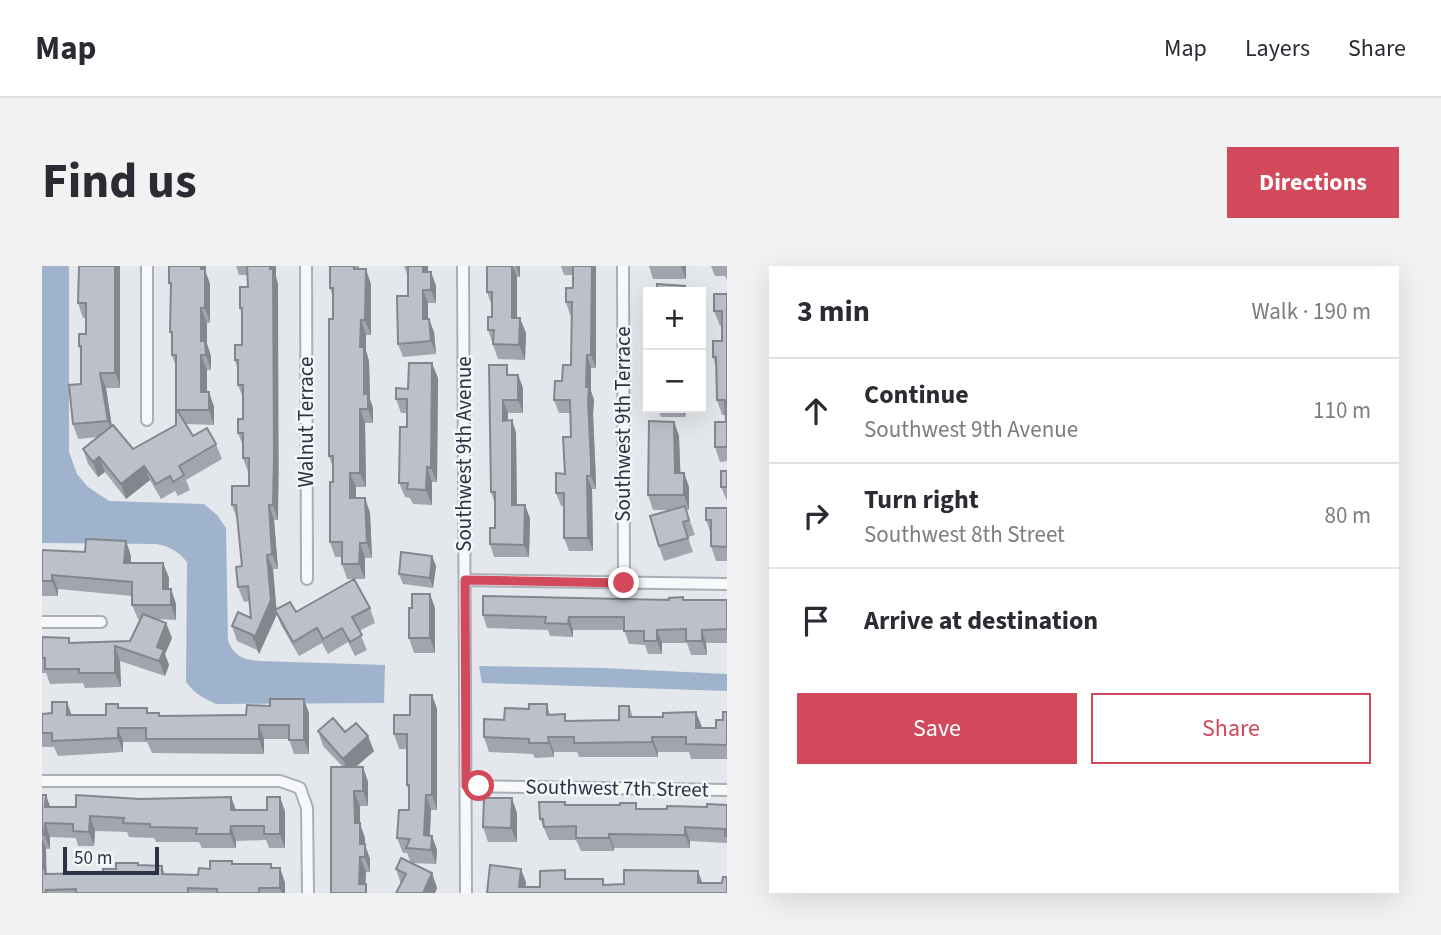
<!DOCTYPE html>
<html lang="en">
<head>
<meta charset="utf-8">
<style>
	:root { --surface:#fff; --page:#f2f2f3; --text:#2b2b33; --muted:#7c7c81; --line:#e1e1e2; --accent:#d1495b }
	body { margin:0; font-family:"Source Sans 3",sans-serif; background:var(--page); color:var(--text) }
	.controls { position:absolute; right:21px; top:21px; display:grid; overflow:hidden; border-radius:0px; box-shadow:0 7px 28px #0002 }
	.controls button { width:63px; height:63px; display:grid; place-items:center; padding:0; border:0; border-bottom:2px solid var(--line); background:var(--surface); color:var(--text); font:35px sans-serif }
	.scale { position:absolute; left:21px; bottom:18px; width:96px; box-sizing:border-box; padding-left:7px; border:4px solid #2b3445; border-top:0; font-size:19px; line-height:24px; white-space:nowrap; color:#2b3445; -webkit-text-stroke:5px #f4f6f9; paint-order:stroke }
	.stop { position:absolute; width:21px; height:21px; margin:-16px; border:5px solid #d1495b; border-radius:50%; background:#fff }
	.stop.end { background:#d1495b; border-color:#fff; box-shadow:0 2px 7px #0008 }
	.list { margin:0; padding:0; list-style:none }
	h2 { display:flex; justify-content:space-between; align-items:center; height:91px; margin:0; padding:0 28px; font-size:30px }
	h2 small { font-size:23px; font-weight:400; color:var(--muted) }
	.list li { display:grid; grid-template-columns:46px 1fr auto; gap:21px; align-items:center; box-sizing:border-box; height:105px; padding:0 28px; border-top:2px solid var(--line) }
	.list b { display:block; font-size:26px; white-space:nowrap }
	.list p { margin:0; font-size:23px; white-space:nowrap; color:var(--muted) }
	.list em { font-size:23px; font-style:normal; color:var(--muted) }
	.actions { display:flex; gap:14px; padding:21px 28px }
	.actions a { flex:1; padding:16px 0; border:2px solid var(--accent); border-radius:0px; text-align:center; font-size:24px; color:var(--accent) }
	.actions .main { background:var(--accent); color:#fff }
	.icon { flex:none; width:38px; height:38px; fill:none; stroke:currentColor; stroke-width:2; stroke-linecap:round; stroke-linejoin:round }
	.map { position:relative; flex:none; width:685px; height:627px; overflow:hidden; border-radius:0px }
	header { display:flex; align-items:center; gap:42px; box-sizing:border-box; height:98px; padding:0 35px; background:var(--surface); border-bottom:2px solid var(--line) }
	header strong { font-size:33px }
	nav { display:flex; gap:38px; margin-inline-start:auto; font-size:24px }
	.intro { display:flex; align-items:center; justify-content:space-between; box-sizing:border-box; height:168px; padding:0 42px }
	h1 { margin:0; font-size:49px }
	.button { padding:18px 32px; border-radius:0px; background:var(--accent); color:#fff; font-size:24px; font-weight:700 }
	main { display:flex; gap:42px; padding:0 42px }
	aside { flex:1; background:var(--surface); border-radius:0px; box-shadow:0 7px 28px #0002 }
	.map>svg:first-child { display:block }
</style>
</head>
<body>
<header>
<strong>Map</strong>
<nav><a>Map</a><a>Layers</a><a>Share</a></nav>
</header>
<div class="intro"><h1>Find us</h1><a class="button">Directions</a></div>
<main>
<div class="map">
<svg width="685" height="627" viewBox="0 0 685 627">
	<rect width="100%" height="100%" fill="#e4e7ec"/>
	<!-- water -->
	<path fill="#9fb4cc" d="M0,0H27V186L35,208L46,221L67,235L162,238L175,249L184,262L186,375C194,392 201,393 218,395L343,399L342,437L174,438C161,432 152,427 144,416L145,296C136,285 127,280 114,278L0,277Z
		M437,400L561,402L685,408V425L440,417Z"/>
	<g fill="none" stroke-linecap="round" stroke-linejoin="round">
		<defs>
			<path id="street" d="M105,0V154
				M264,0L265,313
				M421,0L424,627
				M581,0L582,317
				M423,314L685,318
				M0,356H59
				M0,515H238L258,522L265,542L266,627
				M424,520L685,524"/>
		</defs>
		<!-- street casing -->
		<use href="#street" stroke="#a9aeb7" stroke-width="14"/>
		<!-- street -->
		<use href="#street" stroke="#f7f8fa" stroke-width="10"/>
	</g>
	<!-- wall -->
	<path fill="#a1a5ae" d="M37,0L78,122H64L70,160L91,183L134,159V101L130,89V72L128,66L129,22L127,17V0H164V7L168,18V57H165V78L169,90V104H165V126H167L172,141V159L144,158L151,170L174,178L180,193L144,214L148,224L136,230L133,225L119,233L108,214L84,233L63,206L56,211L46,198L41,183L56,171L36,173L31,158L39,118V88L37,80L44,68V52H41L36,37Z
		M194,0H234V11L236,18L237,206L236,254H232L236,303H231L234,344L254,346L312,313H305L300,298V291H293L288,276L291,216V202L287,190L291,31L288,22V0H317V3L329,18V69H324V85L327,95L328,133L331,142V157H323L324,221H314V232H323L328,247L330,292H323V313H312L328,342L333,357L317,365L325,384L313,390L306,376L286,388L280,377L257,390L239,359L235,348L217,388L215,384L195,375L190,360L209,352L207,335L202,336L196,321L200,300L195,253L190,239L207,220L206,206L201,192V180L196,167L201,153V132L196,119V105L193,94L200,79V50L198,42L206,21V9H197Z
		M362,0H386V6H389L394,20V37H386V53L392,66L394,88L361,91L356,78L366,30V8H365Z
		M445,0H478V11H475V52L484,67L483,94L456,93L446,64L450,51V40L445,26Z
		M519,0H553L554,1V102H549V125L552,134L551,148L554,210V223H550L551,285H527L522,272V240H519L514,227L523,208L529,171L528,147H517L512,134L520,115L529,99L530,49H528L524,36L531,22V9H522Z
		M607,0H644V13H611Z
		M669,0H685V14L683,10H673Z
		M685,28V195L678,196L673,181L684,156V149H680L675,134L674,101L671,91L680,75V60H678L672,45Z
		M447,99L469,109H476L481,122V147H466V154H470L474,167L475,239L488,252L487,291H452L448,278L453,262V238L449,226Z
		M396,112L395,216H390V239L371,238L368,232L363,231L357,217L365,161V147H359L354,133L366,123Z
		M615,142H644L643,151H619Z
		M632,156L637,170L638,207H642L647,221V244H644L653,269L646,271L651,286L622,295L617,280L629,244H611L606,229Z
		M685,205V235L679,221Z
		M685,242V295H674L669,280V268L664,254Z
		M84,275L89,290V297H121L127,312V323H129L134,338V354L115,353L124,357L130,372L123,388L127,399L123,410L78,395L79,421L43,422L41,417L8,418L4,407H0V371L28,376L88,375L98,353H96L90,339V330L16,323V330H0V284L43,286Z
		M390,290L394,300L391,322L361,318L357,308Z
		M641,331L642,334H685V377H664L665,389H649L645,377H620V388H606L603,379L587,378L582,364H531V371L508,370L506,364L445,362L441,349Z
		M370,342H393V387H372L367,372Z
		M390,429L395,443V544H389L388,570H390L395,584L394,598L369,597L390,607L395,622L393,627H354L359,618L354,603L369,597L365,587H361L355,572L367,544V527L365,519V483H357L352,468L368,449Z
		M505,438L508,449L525,455L577,454L587,440L591,451L660,462H674L681,454L685,446V493H649L647,486H616V491H537L535,486H512V491L493,492L491,488L447,486L442,471L462,454L487,443Z
		M78,442L107,447L118,450L267,447V488H252L247,473H222V488L110,487L105,476H81V486L16,490L12,481H0V448L64,449Z
		M276,465L303,466L332,485L313,501H321L326,516V540H318V558L323,572V579L328,593V606H324L323,618L289,627L301,501L281,480Z
		M0,529L8,541H34L98,533L189,531L194,544L243,545V582H227L224,574L194,575V582H160L157,576H114L112,572L87,571L85,566L53,565L52,580H36L34,572L8,571V583H4L5,608L61,607L74,603L96,597L97,599L120,600L123,608L156,609L168,603L191,598H229L231,602H238L243,617V627H0Z
		M523,536L524,539L596,543L665,541L685,539V577L648,575V582H572V585H539L534,574H507L498,553Z
		M475,547V576H446L441,561Z"/>
	<!-- shaded-wall -->
	<path fill="#83868d" d="M73,0H78V122L73,107Z
		M159,0H164V7L168,18V57L163,42Z
		M228,0H234V11L236,18V254L231,239Z
		M381,0H386V20L381,6Z
		M470,0H471L475,11V66L470,52Z
		M474,0H478V11Z
		M550,0H553L554,1V102L549,89Z
		M639,0H644V13Z
		M324,3L329,18V69L323,54Z
		M389,6L394,20V37L389,24Z
		M381,24L386,37V67L381,53Z
		M159,42L165,57V78L169,90V104L159,75Z
		M478,52L484,67L483,94L477,79Z
		M387,53L392,66L394,88L389,75Z
		M319,54L324,69V85L327,95L328,133L331,142V157L326,143L322,128L318,81Z
		M159,89L165,104V141L159,126Z
		M545,89L549,102V125L552,134L551,148L554,223L549,210L544,121Z
		M390,97L396,112L395,216L389,202Z
		M58,107L64,122L71,169L66,155Z
		M476,109L481,122V147L476,134Z
		M167,126L172,141V159L167,144Z
		M461,134L466,147V167L461,155Z
		M640,142H644L643,151Z
		M318,143L323,157L324,221L318,207Z
		M470,154L474,167L475,252L470,239Z
		M632,156L637,170L639,221L633,207Z
		M57,191L63,206L56,211L51,196Z
		M102,200L108,214L84,233L79,218Z
		M385,201L390,216V239L384,224Z
		M308,207L314,221V247L308,232Z
		M642,207L647,221V244L642,229Z
		M545,210L550,223L551,285L546,272Z
		M323,232L328,247L330,292L325,277Z
		M227,239L232,254L236,303L230,288Z
		M483,239L488,252L487,291L482,279Z
		M84,275L89,290L88,312L82,297Z
		M318,277L323,292V313L317,298Z
		M225,289L231,303L235,348L217,388L212,373Z
		M390,290L394,300L391,322L388,312Z
		M121,297L127,312L126,338L121,323Z
		M10,309L16,323V330L10,315Z
		M129,323L134,338V354L129,339Z
		M388,328L393,342V387L388,372Z
		M527,351L531,364V371L526,358Z
		M124,357L130,372L123,388L127,399L123,410L117,395L115,381Z
		M615,364L620,377V388L615,375Z
		M660,364L664,377L665,389L660,375Z
		M73,380L78,395L79,421L73,407Z
		M390,429L395,443V544L390,529Z
		M262,433L267,447V488L262,474Z
		M25,436L30,450L25,449Z
		M654,446L660,461V477L654,462Z
		M217,459L222,473V488L217,473Z
		M76,462L81,476V486L76,472Z
		M326,470L332,485L306,508L301,493Z
		M506,471L512,486V491L507,477Z
		M610,471L616,486V491L610,476Z
		M321,501L326,516V540L321,525Z
		M312,525L318,540V558L323,572V579L328,593V606L318,578L313,557Z
		M4,529L9,543L3,541Z
		M384,529L389,544L387,584L382,569Z
		M189,531L194,545L189,544Z
		M238,531L243,545V582L238,568Z
		M470,532L475,547V576L469,562Z
		M48,550L53,565L52,580L47,566Z
		M3,557L8,571V583L2,569Z
		M189,560L194,575V582L188,568Z
		M643,561L648,575V582L643,569Z
		M567,568L572,582V585L567,572Z
		M390,570L395,584L394,598L389,584Z
		M0,572L4,583V606L9,617L0,605Z
		M318,591L324,606L323,627L317,618Z
		M238,602L243,617V627H240L238,622Z
		M479,603L484,616L483,627L477,621Z
		M656,605L661,619L656,617Z
		M390,607L395,622L393,627H381Z"/>
	<!-- building -->
	<path fill="#bbc0ca" stroke="#83868d" stroke-width="2" d="M37,0H73V107H58L66,155L31,158L27,119L39,118V80H37V68H44V37H36Z
		M127,0H159V3H163V42H159V75H163L164,89H159V126H167V144H135L151,170L165,162L174,178L137,200L142,209L131,216L128,210L114,218L102,200L79,218L57,191L51,196L41,183L71,159L91,183L134,159V89H130V66H128L129,17H127Z
		M205,0H228V3H231L232,191L231,239H227L230,288L225,289L229,334L212,373L211,369L190,360L196,346L209,352L206,320L196,321L194,301L200,300L194,239H190V220H207V192H201V167H196V153H201V119H196V94H193V79H200V42H198V21H206Z
		M288,0H312V3H324L323,54H319L318,81H322V128H326V143H318V207H308V232H323L325,277H318L317,298H300V276H288V216H291V190H287V53H291V22H288Z
		M366,0H381V6H389V24H381V53H387L389,75L356,78L355,30H366Z
		M445,0H470V52H478L477,79L451,78L452,64H446V51H450V26H445Z
		M531,0H550L549,89H545L544,121H547L546,135L549,196V210H545L546,272H522V227H514V207L523,208L521,171H529L528,134H512L513,115H520L521,99H529L530,36H524V22H531Z
		M615,18L643,20V26H615Z
		M672,28H685V181H673V156H684L683,134H675L674,91H671V75H680V45H672Z
		M367,97H390L389,202L385,201L384,224L365,223L366,217H357L358,161H365V133H354V122L366,123Z
		M447,99H465V109H476V134H461V155L470,154V239H483L482,279L448,278V262H453V226H449Z
		M605,101H606V115H605Z
		M607,155L632,156L633,207H642V229H606Z
		M679,205H685V221H679Z
		M643,240L647,254L641,256L646,272L617,280L608,250Z
		M664,242H685V281L669,280V254H664Z
		M44,273L84,275L82,297H121V323H129V339H90V316L10,309V315H0V284L43,286Z
		M359,286L390,290L388,312L357,308Z
		M312,313L328,342L310,351L320,369L308,376L300,362L281,373L275,362L251,376L233,344L248,336L254,346Z
		M370,328H388V372H367V342H370Z
		M441,330L627,334V332L641,331V334H685V363L660,364V375H644V363L615,364V375H602V365H582V351H527L526,358L503,357L504,351L441,349Z
		M101,348L124,357L115,381L122,384L117,395L73,380V407H37V403H3V392H0V371L27,372V377L88,375Z
		M368,429H390V529H384L382,569L390,570L389,584L364,582L368,573L355,572L357,544H367V519H365V468H352V449H368Z
		M228,433H262V474H247V459H217V473H104V462H76V472L10,475V467H0V448L10,447V436H25V449H64V438H76V442H105V447H117V450L204,449L205,439L228,440Z
		M487,438H505V449L523,448V455L577,454V440H587V451H621V447L654,446V462H674V454H681V446H685V479L644,478V471H610V476L532,477V471H506L507,477H487V473L442,471V453L462,454L463,442L487,443Z
		M291,452L303,466L314,457L326,470L301,493L276,465Z
		M289,501H321V525H312L313,557H318V578H323V591H318L317,618H324V627H289Z
		M0,529H4L3,541H34V529L98,533L189,531V544H225V531H238V568H222V560H189L188,568H154L155,562L108,561V558L81,557L82,552L48,550L47,566L31,565V558L3,557L2,569H0Z
		M442,532H470L469,562L441,561Z
		M497,536H523V539H578V537H594V543H625V540L665,541V538L685,539V570H683V563L643,561V569L567,568V572H534V560L502,561L501,553H498Z
		M359,592L390,607L381,627H354L364,608L354,603Z
		M168,595H190V598H229V602H238V622H217V627H175V623L146,622V627H34V623L4,624V627H0V603H3V608L61,607V603H74V597H96V599L120,600V608L156,609L157,602L168,603Z
		M448,599L479,603L477,621H498V605L523,604V613H561V619L582,618V604L656,605V617H680L681,611H685V627H445Z"/>
	<g fill="none" stroke-linecap="round" stroke-linejoin="round">
		<!-- route -->
		<path stroke="#d1495b" stroke-width="9" d="M437,520H424L423,314L582,317"/>
	</g>
	<g text-anchor="middle" dominant-baseline="central" stroke-width="5" stroke-linejoin="round" paint-order="stroke">
		<!-- street labels -->
		<g font-size="21" fill="#2b3445" stroke="#f4f6f9">
			<text transform="translate(264 156) rotate(-90)">Walnut Terrace</text>
			<text transform="translate(581 158) rotate(-90)">Southwest 9th Terrace</text>
			<text transform="translate(422 188) rotate(-90)">Southwest 9th Avenue</text>
			<text transform="translate(575 522) rotate(1)">Southwest 7th Street</text>
		</g>
	</g>
</svg>
<div class="controls">
<button>+</button>
<button>−</button>
</div>
<div class="scale">50 m</div>
<div class="stop" style="left:437px;top:520px"></div>
<div class="stop end" style="left:582px;top:317px"></div>
</div>
<aside>
<h2>3 min<small>Walk · 190 m</small></h2>
<ul class="list">
<li><svg class="icon" aria-label="ahead" viewBox="0 0 24 24"><path d="M12 20V5M6 11l6-6 6 6"/></svg><div><b>Continue</b><p>Southwest 9th Avenue</p></div><em>110 m</em></li>
<li><svg class="icon" aria-label="right" viewBox="0 0 24 24"><path d="M7 20v-9h11M14 6l5 5-5 5"/></svg><div><b>Turn right</b><p>Southwest 8th Street</p></div><em>80 m</em></li>
<li><svg class="icon" aria-label="arrive" viewBox="0 0 24 24"><path d="M6 21V4h12l-3 4 3 4H6"/></svg><div><b>Arrive at destination</b></div></li>
</ul>
<div class="actions"><a class="main">Save</a><a>Share</a></div>
</aside>
</main>
</body>
</html>
